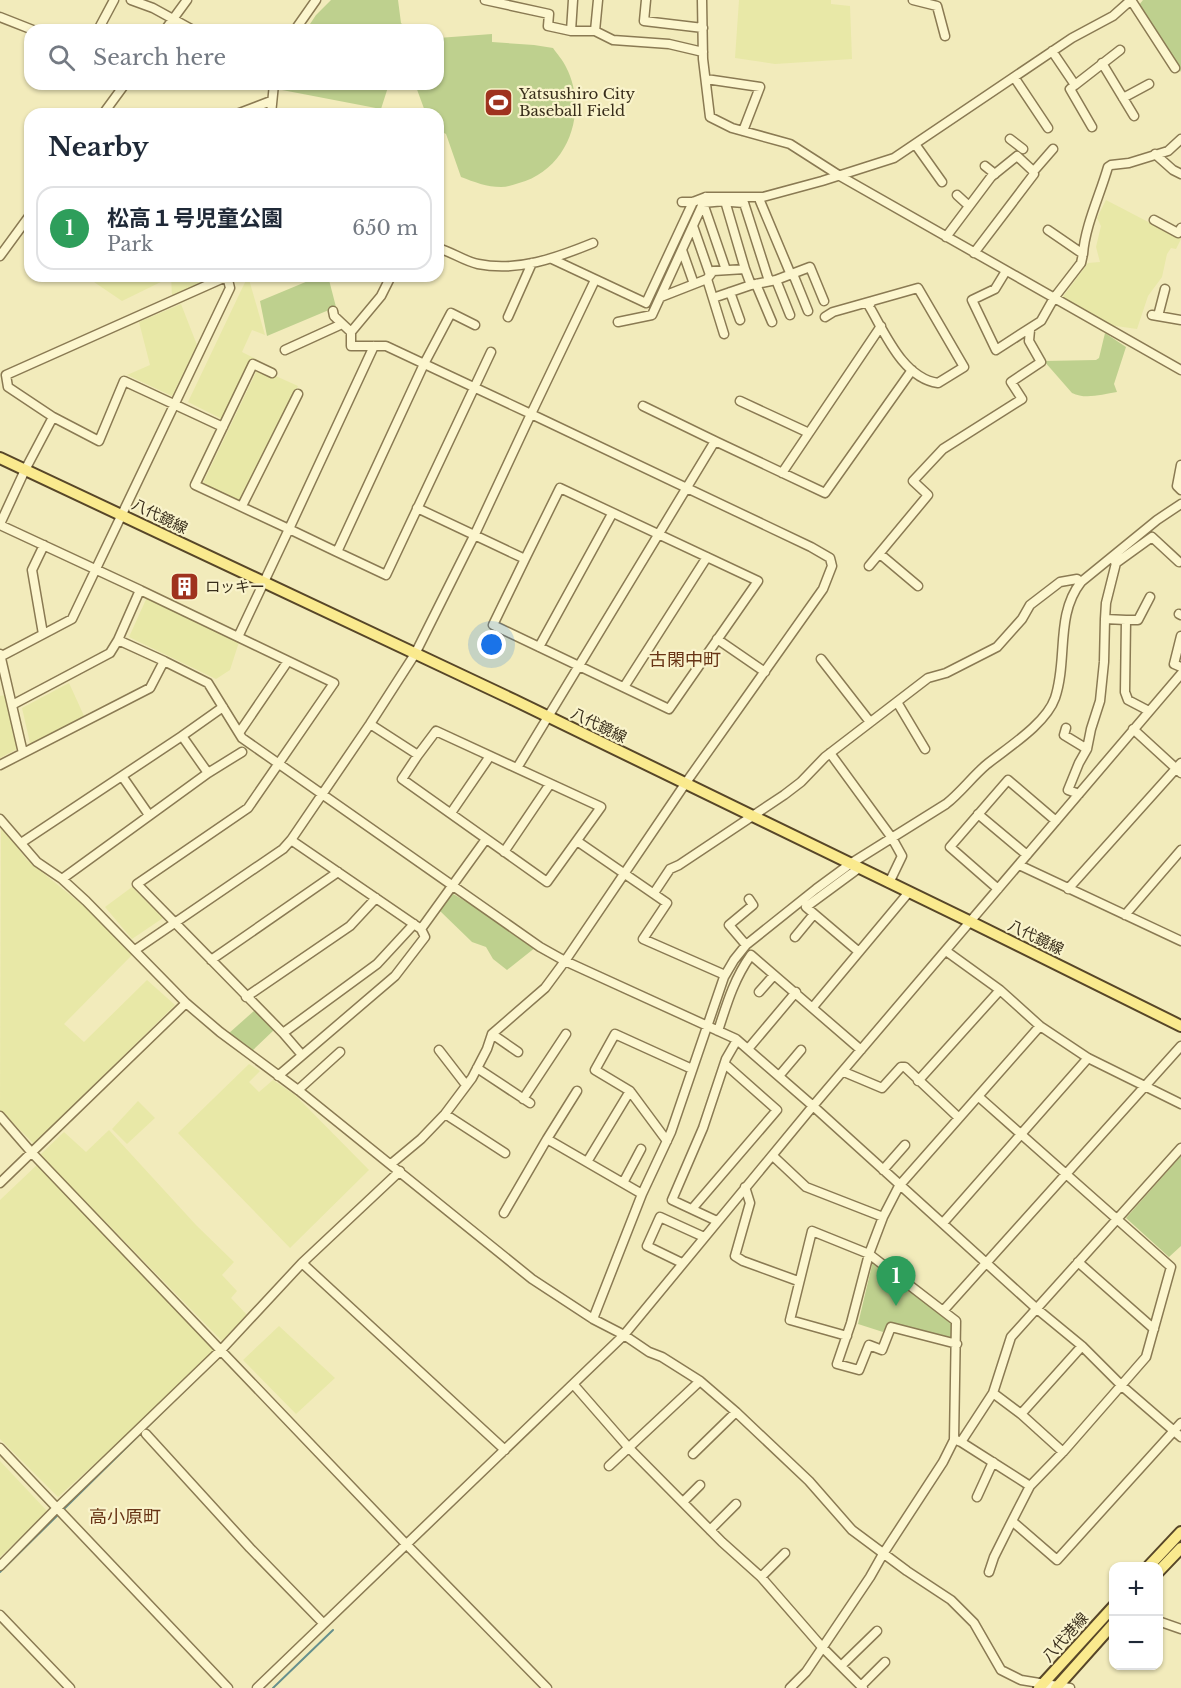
<!DOCTYPE html>
<html lang="en">
<head>
<meta charset="utf-8">
<style>
	:root { --surface:#fff; --page:#f6f6f7; --text:#1f2937; --muted:#747a83; --line:#e0e1e3; --accent:#111827 }
	body { margin:0; font-family:"Libre Baskerville","Noto Sans JP",serif; background:var(--page); color:var(--text) }
	.controls { position:absolute; right:18px; bottom:18px; display:grid; overflow:hidden; border-radius:12px; box-shadow:0 2px 4px #0004 }
	.controls button { width:54px; height:54px; display:grid; place-items:center; padding:0; border:0; border-bottom:2px solid var(--line); background:var(--surface); color:var(--text); font:30px sans-serif }
	.you { position:absolute; left:492px; top:645px; width:21px; height:21px; margin:-15px; border:4px solid #fff; border-radius:50%; background:#1a73e8; box-shadow:0 0 0 9px #1a73e833 }
	.badge { display:grid; place-items:center; width:39px; height:39px; border-radius:50%; background:var(--accent); color:#fff; font-size:20px; font-weight:700 }
	.pin { position:absolute; translate:-50% -50px; filter:drop-shadow(0 2px 3px #0008) }
	.pin::after { content:''; position:absolute; top:32px; width:21px; height:18px; background:inherit; clip-path:polygon(0 0,100% 0,50% 100%) }
	.list { margin:0; padding:0; list-style:none }
	h2 { display:flex; justify-content:space-between; align-items:center; height:78px; margin:0; padding:0 24px; font-size:26px }
	h2 small { font-size:20px; font-weight:400; color:var(--muted) }
	.list li { display:grid; grid-template-columns:39px 1fr auto; gap:18px; align-items:center; box-sizing:border-box; height:84px; margin:0 12px 12px; padding:0 12px; border:2px solid var(--line); border-radius:18px }
	.list b { display:block; font-size:22px; white-space:nowrap }
	.list p { margin:0; font-size:20px; white-space:nowrap; color:var(--muted) }
	.list em { font-size:20px; font-style:normal; color:var(--muted) }
	.icon { flex:none; width:33px; height:33px; fill:none; stroke:currentColor; stroke-width:2; stroke-linecap:round; stroke-linejoin:round }
	.map { position:relative; flex:none; width:1181px; height:1688px; overflow:hidden }
	.search { position:absolute; background:var(--surface); box-shadow:0 2px 4px #0004; left:24px; top:24px; width:420px; height:66px; display:flex; align-items:center; gap:15px; box-sizing:border-box; padding:0 21px; border-radius:18px; color:var(--muted); font-size:22px }
	.panel { position:absolute; background:var(--surface); box-shadow:0 2px 4px #0004; left:24px; top:108px; width:420px; height:174px; border-radius:18px }
	.map>svg:first-child { display:block }
</style>
</head>
<body>
<div class="map">
<svg width="1181" height="1688" viewBox="0 0 1181 1688">
	<rect width="100%" height="100%" fill="#f2ebbb"/>
	<!-- farmland -->
	<path fill="#e8e8a7" d="M739,0H831V4L850,6L852,59L775,64L735,58Z
		M1106,200L1181,239L1176,249L1171,248L1167,254L1162,277L1148,296L1137,329L1109,325L1062,298L1088,263L1100,262L1096,247L1101,226L1097,218Z
		M98,276H167V279L122,301L94,282Z
		M171,276H224L172,298Z
		M248,276L265,335L252,330L242,352L256,359L226,421L188,402Z
		M181,304L197,345L172,396L127,375L150,365L139,322Z
		M258,368L298,386L241,503L202,485Z
		M148,595L239,642L230,670L216,679L129,637Z
		M69,683L85,718L33,744L30,743L22,708Z
		M8,694L19,748L0,758V696Z
		M1,826L27,860L106,924L133,954L64,1024L84,1042L147,980L175,1005L34,1144L0,1110Z
		M132,887L163,918L132,939L105,907Z
		M249,1064L260,1071L249,1082L259,1092L273,1080L295,1095L369,1170L290,1248L178,1133Z
		M138,1101L155,1118L127,1144L112,1129Z
		M109,1130L196,1225L234,1262L222,1275L237,1291L231,1298L248,1316L222,1341L40,1155L64,1132L86,1152Z
		M39,1163L222,1349L58,1497L0,1439V1200Z
		M279,1326L335,1378L296,1414L243,1360Z
		M0,1461L48,1512L0,1557Z"/>
	<!-- green -->
	<path fill="#bed08e" d="M331,0H398L401,23L408,30H306L316,15Z
		M1143,0H1181V72L1139,5Z
		M492,34V42L534,45L553,48C557,54 563,60 566,67C589,111 568,170 519,183C513,185 507,187 501,187C487,187 474,182 461,177L446,134L438,130V114H426L415,84H438V38Z
		M284,84H389L381,109L282,90Z
		M320,276H328L336,307L267,336L260,301Z
		M1105,333L1126,347L1114,384L1117,392C1102,394 1086,400 1072,393L1044,361L1096,360L1099,358Z
		M450,892L480,910H487L536,947L507,970L493,959L486,947L472,942L439,910Z
		M255,1010L275,1029L252,1051L228,1034Z
		M1181,1156V1246L1169,1257L1126,1218Z
		M873,1261L952,1323L953,1341L888,1324L883,1332L858,1324Z"/>
	<g fill="none" stroke-linecap="round" stroke-linejoin="round">
		<!-- stream -->
		<path stroke="#66908d" stroke-width="2" d="M0,1572L199,1376
			M273,1688L333,1630"/>
		<defs>
			<path id="minor" d="M131,0L153,8L193,30
				M485,0L549,14L548,26L571,31H595L613,40L669,44L703,52
				M646,0L644,21L703,28
				M702,0L703,59L710,117L732,128L790,144L840,176L1181,370
				M913,0L937,6L945,36
				M1131,0L1175,68
				M0,17L33,30
				M98,30L114,0
				M165,30L187,0
				M295,30L316,0
				M571,31L573,0
				M595,31L598,0
				M1052,51L1075,85L1070,89L1092,127
				M1102,63L1134,116
				M1014,77L1048,128
				M706,79L760,87L743,131
				M1075,85L1120,50
				M1123,98L1149,84
				M103,114L125,84
				M237,114L271,101
				M271,114L274,84
				M1010,139L1023,149
				M915,144L942,182
				M1155,154L1173,170L1181,174
				M985,166L995,174
				M1033,172L1053,149
				M957,195L969,206
				M760,201L791,275
				M682,202H693L706,197H763L822,181L894,158L1072,38L1113,16L1131,0
				M731,202L744,203L769,281
				M1154,220L1178,233L1181,228
				M693,226L710,275
				M946,237L991,177L1017,156L1032,170L1034,174L974,253
				M438,248C452,252 464,261 478,264C518,272 556,258 593,243
				M682,250L694,284
				M1083,254C1085,226 1100,195 1108,167L1111,165L1129,163L1168,151L1181,139
				M0,256L30,215
				M552,259L646,303L693,202
				M726,270L703,203L725,201L745,269
				M1006,271L995,289L972,300L996,350L1041,321L1054,298L1081,263L1083,254L1048,230
				M793,274L808,311
				M707,279L713,271L745,269L751,285L713,298
				M776,280L790,315
				M756,284L772,322
				M751,285L776,280L810,267L824,301
				M918,288L964,367L938,383C903,378 885,333 869,306L872,301Z
				M730,292L740,320
				M661,297L707,279L724,334
				M333,311L334,316L351,332V346H386L531,414L595,280
				M1152,315L1181,320
				M1158,316L1165,289
				M508,317L532,263
				M825,317L833,312L872,301
				M618,322L652,315L706,197
				M475,325L451,313L424,364L337,552L386,575L491,352
				M351,332L381,296L391,276
				M285,350L342,324
				M740,401L809,433
				M53,417L8,387L6,375L228,276
				M715,441L825,493L912,370
				M1181,465L1177,486L1181,490
				M782,473L881,326
				M242,506L298,394
				M417,508L525,559L560,488L758,581L669,709L493,625L525,559
				M0,524L25,470L53,417L99,441L124,381L223,427
				M0,525L140,590L118,640L164,661L150,688L0,765
				M337,552L289,529L374,346
				M880,554L918,586
				M1116,563L1152,537L1179,562
				M869,566L928,495L913,481L943,449L1022,399L1011,382L1041,362L1029,341L1030,330
				M140,590L238,637L289,529L195,485L253,364L272,373
				M1179,614L1181,615
				M1105,619L1106,603L1116,563L1113,559
				M43,634L32,570L44,545
				M1181,636L1174,664L1181,667
				M238,637L334,683L248,808L137,884L283,1033L302,1055
				M717,639L765,672
				M539,647L612,514
				M0,654L23,753
				M0,657L72,619L230,288L227,276
				M821,659L870,722
				M164,661L208,683L242,738L540,947L565,961L736,1039L813,1106L1037,1309L1082,1346L1122,1386L1181,1437
				M624,687L707,557
				M897,702L925,749
				M12,705L110,653L118,640
				M1149,711L1128,700L1125,692L1126,620H1138L1150,597
				M370,724L418,755L436,731L601,807L547,882L402,779L418,755
				M1066,728L1064,735L1087,749
				M1133,729L1181,773
				M239,733L288,661
				M182,736L223,707
				M830,753L892,838L902,856L889,883
				M517,768L715,441L643,406
				M208,773L242,752
				M122,776L149,815
				M1079,794L1068,790L1079,763L1087,749L1091,729L1100,701L1104,662L1105,619L1126,620
				M451,813L490,756
				M978,814L1027,855
				M0,819L37,862L62,879L86,901L186,1003L220,1032L298,1090L532,1279L593,1319L624,1335L649,1352L662,1357L700,1381L736,1412L809,1481L852,1530L907,1571L951,1600L974,1623L1001,1670L1021,1680L1070,1688
				M291,840L421,929L486,839
				M577,841L667,903L643,939L725,975
				M21,843L182,736L208,773L62,879
				M504,852L550,784
				M1019,865L1181,941
				M859,868L806,907L859,952
				M998,889L950,847L1008,780L1056,821
				M1068,889L1181,763
				M654,893L670,869L679,865L784,795L801,782L825,757L928,678L946,673L997,647L1022,619L1030,605L1060,582L1077,579L1081,582
				M1125,915L1181,850
				M795,937L814,914
				M746,945L816,889L850,864L946,804C961,792 972,777 986,765C1007,748 1046,724 1055,698C1068,660 1055,615 1081,582L1157,520L1181,504
				M135,950L283,849L291,840L370,724L415,654L475,534L531,414L811,547L830,558L832,566L823,589L685,784L565,961L545,988L492,1034L487,1049L472,1078L445,1114L421,1139L391,1164
				M946,951L1000,990L1040,1026L1088,1058L1181,1104
				M211,960L338,872
				M759,992L774,975
				M246,997L350,926L376,898
				M813,1007L909,892
				M718,1031C727,1003 734,979 751,955L861,1050
				M283,1033L377,964L414,924
				M492,1034L518,1052
				M748,1049L796,992
				M439,1050L466,1085
				M477,1068L530,1103
				M844,1072L882,1088L901,1067H905L959,1118
				M278,1076L395,976L425,937L421,929
				M779,1076L801,1050
				M918,1081L1000,990
				M298,1090L340,1052
				M630,1091L595,1070L615,1034L692,1069
				M979,1097L1171,1267L1146,1357L1063,1452L1030,1486L1012,1521L1057,1560L1181,1423
				M523,1099L566,1034
				M445,1114L505,1153
				M0,1116L32,1153L405,1543L547,1688
				M547,1139L577,1091
				M773,1156L806,1187L883,1217
				M587,1162L630,1091L667,1141
				M883,1170L905,1145
				M0,1183L186,1003
				M623,1183L641,1149
				M745,1187L750,1203L735,1256L743,1261L798,1281
				M692,1209L777,1110L725,1064
				M504,1213L547,1139L642,1194
				M717,1221L672,1200L703,1128L726,1059L737,1040
				M943,1223L1088,1058
				M1078,1262L1154,1329
				M302,1263L505,1450
				M682,1263L647,1246L660,1217L704,1237
				M943,1311L1181,1046
				M593,1319L642,1194L671,1132L724,977L734,960L746,945L729,925L753,905L749,899
				M957,1344L891,1327L882,1350L869,1345L859,1370L837,1364L851,1323L869,1254L883,1217L899,1186L1040,1026
				M574,1385L629,1448L722,1542L761,1577L822,1647L863,1688
				M993,1393L1021,1414L1063,1452
				M1021,1414L1082,1346
				M146,1434L250,1548L323,1623
				M956,1440L961,1442L1030,1486
				M961,1442L993,1393L1011,1337L1181,1148
				M0,1448L228,1688
				M693,1454L736,1412
				M609,1466L700,1381
				M977,1497L993,1462
				M683,1502L700,1485
				M710,1530L736,1504
				M0,1566L57,1508L222,1349L302,1263L400,1171
				M989,1572L994,1557L1012,1521
				M761,1577L785,1553
				M0,1615L70,1688
				M1158,1621L1181,1629
				M841,1666L877,1631
				M861,1686L885,1662
				M257,1688L624,1335L813,1106L1181,674
				M790,1688L806,1672L870,1577L883,1554L943,1462L954,1440L956,1321L869,1254L812,1231L790,1320L847,1336"/>
			<path id="major" d="M0,458L514,700L971,922L1181,1026
				M1149,1566L1181,1532
				M1158,1572L1181,1548
				M1039,1688L1114,1606
				M1056,1688L1114,1623"/>
		</defs>
		<!-- minor casing -->
		<use href="#minor" stroke="#8a7a53" stroke-width="11"/>
		<!-- major casing -->
		<use href="#major" stroke="#574628" stroke-width="14"/>
		<!-- minor -->
		<use href="#minor" stroke="#fcf6ce" stroke-width="8"/>
		<!-- major -->
		<use href="#major" stroke="#faea8e" stroke-width="10"/>
	</g>
	<!-- icons -->
	<defs>
		<symbol id="stadium-square" viewBox="-11 -11 22 22"><rect x="-9" y="-9" width="18" height="18" rx="4" fill="#9f321e" stroke="#f9f3cb"/><path d="M0-5a6.5 5 0 1 0 0 10a6.5 5 0 1 0 0-10ZM-3.5-1.8h7v3.6h-7Z" fill="#fff"/></symbol>
		<symbol id="building-square" viewBox="-11 -11 22 22"><rect x="-9" y="-9" width="18" height="18" rx="4" fill="#9f321e" stroke="#f9f3cb"/><path d="M-4-6H4V6H1V3H-1V6H-4ZM-2.5-4.3h1.7v1.8h-1.7ZM.8-4.3h1.7v1.8H.8ZM-2.5-1h1.7V.8h-1.7ZM.8-1h1.7V.8H.8Z" fill="#fff"/></symbol>
	</defs>
	<g fill-rule="evenodd">
		<use href="#stadium-square" x="482" y="86" width="33" height="33"/>
		<use href="#building-square" x="168" y="570" width="33" height="33"/>
	</g>
	<g text-anchor="middle" dominant-baseline="central" stroke-width="4.5" stroke-linejoin="round" paint-order="stroke">
		<!-- poi labels -->
		<g font-size="15" fill="#382d1a" stroke="#f9f3cb" text-anchor="start">
			<text x="519" y="93">Yatsushiro City<tspan x="519" dy="17">Baseball Field</tspan></text>
			<text x="205" y="586">ロッキー</text>
		</g>
		<!-- street labels -->
		<g font-size="15" fill="#382d1a" stroke="#f9f3cb">
			<text transform="translate(160 516) rotate(26)">八代鏡線</text>
			<text transform="translate(599 725) rotate(26)">八代鏡線</text>
			<text transform="translate(1036 937) rotate(26)">八代鏡線</text>
			<text transform="translate(1065 1637) rotate(-48)">八代港線</text>
		</g>
		<!-- quarter labels -->
		<g font-size="18" fill="#683415" stroke="#f9f3cb">
			<text x="685" y="660">古閑中町</text>
			<text x="125" y="1517">高小原町</text>
		</g>
	</g>
</svg>
<div class="controls">
<button>+</button>
<button>−</button>
</div>
<div class="you"></div>
<div class="pin badge" style="left:896px;top:1306px;background:#2e9e5b">1</div>
<div class="search"><svg class="icon" aria-label="search" viewBox="0 0 24 24"><circle cx="10" cy="10" r="6"/><path d="M15 15l6 6"/></svg>Search here</div>
<section class="panel">
<h2>Nearby<small></small></h2>
<ul class="list">
<li><span class="badge" style="background:#2e9e5b">1</span><div><b>松高１号児童公園</b><p>Park</p></div><em>650 m</em></li>
</ul>
</section>
</div>
</body>
</html>
